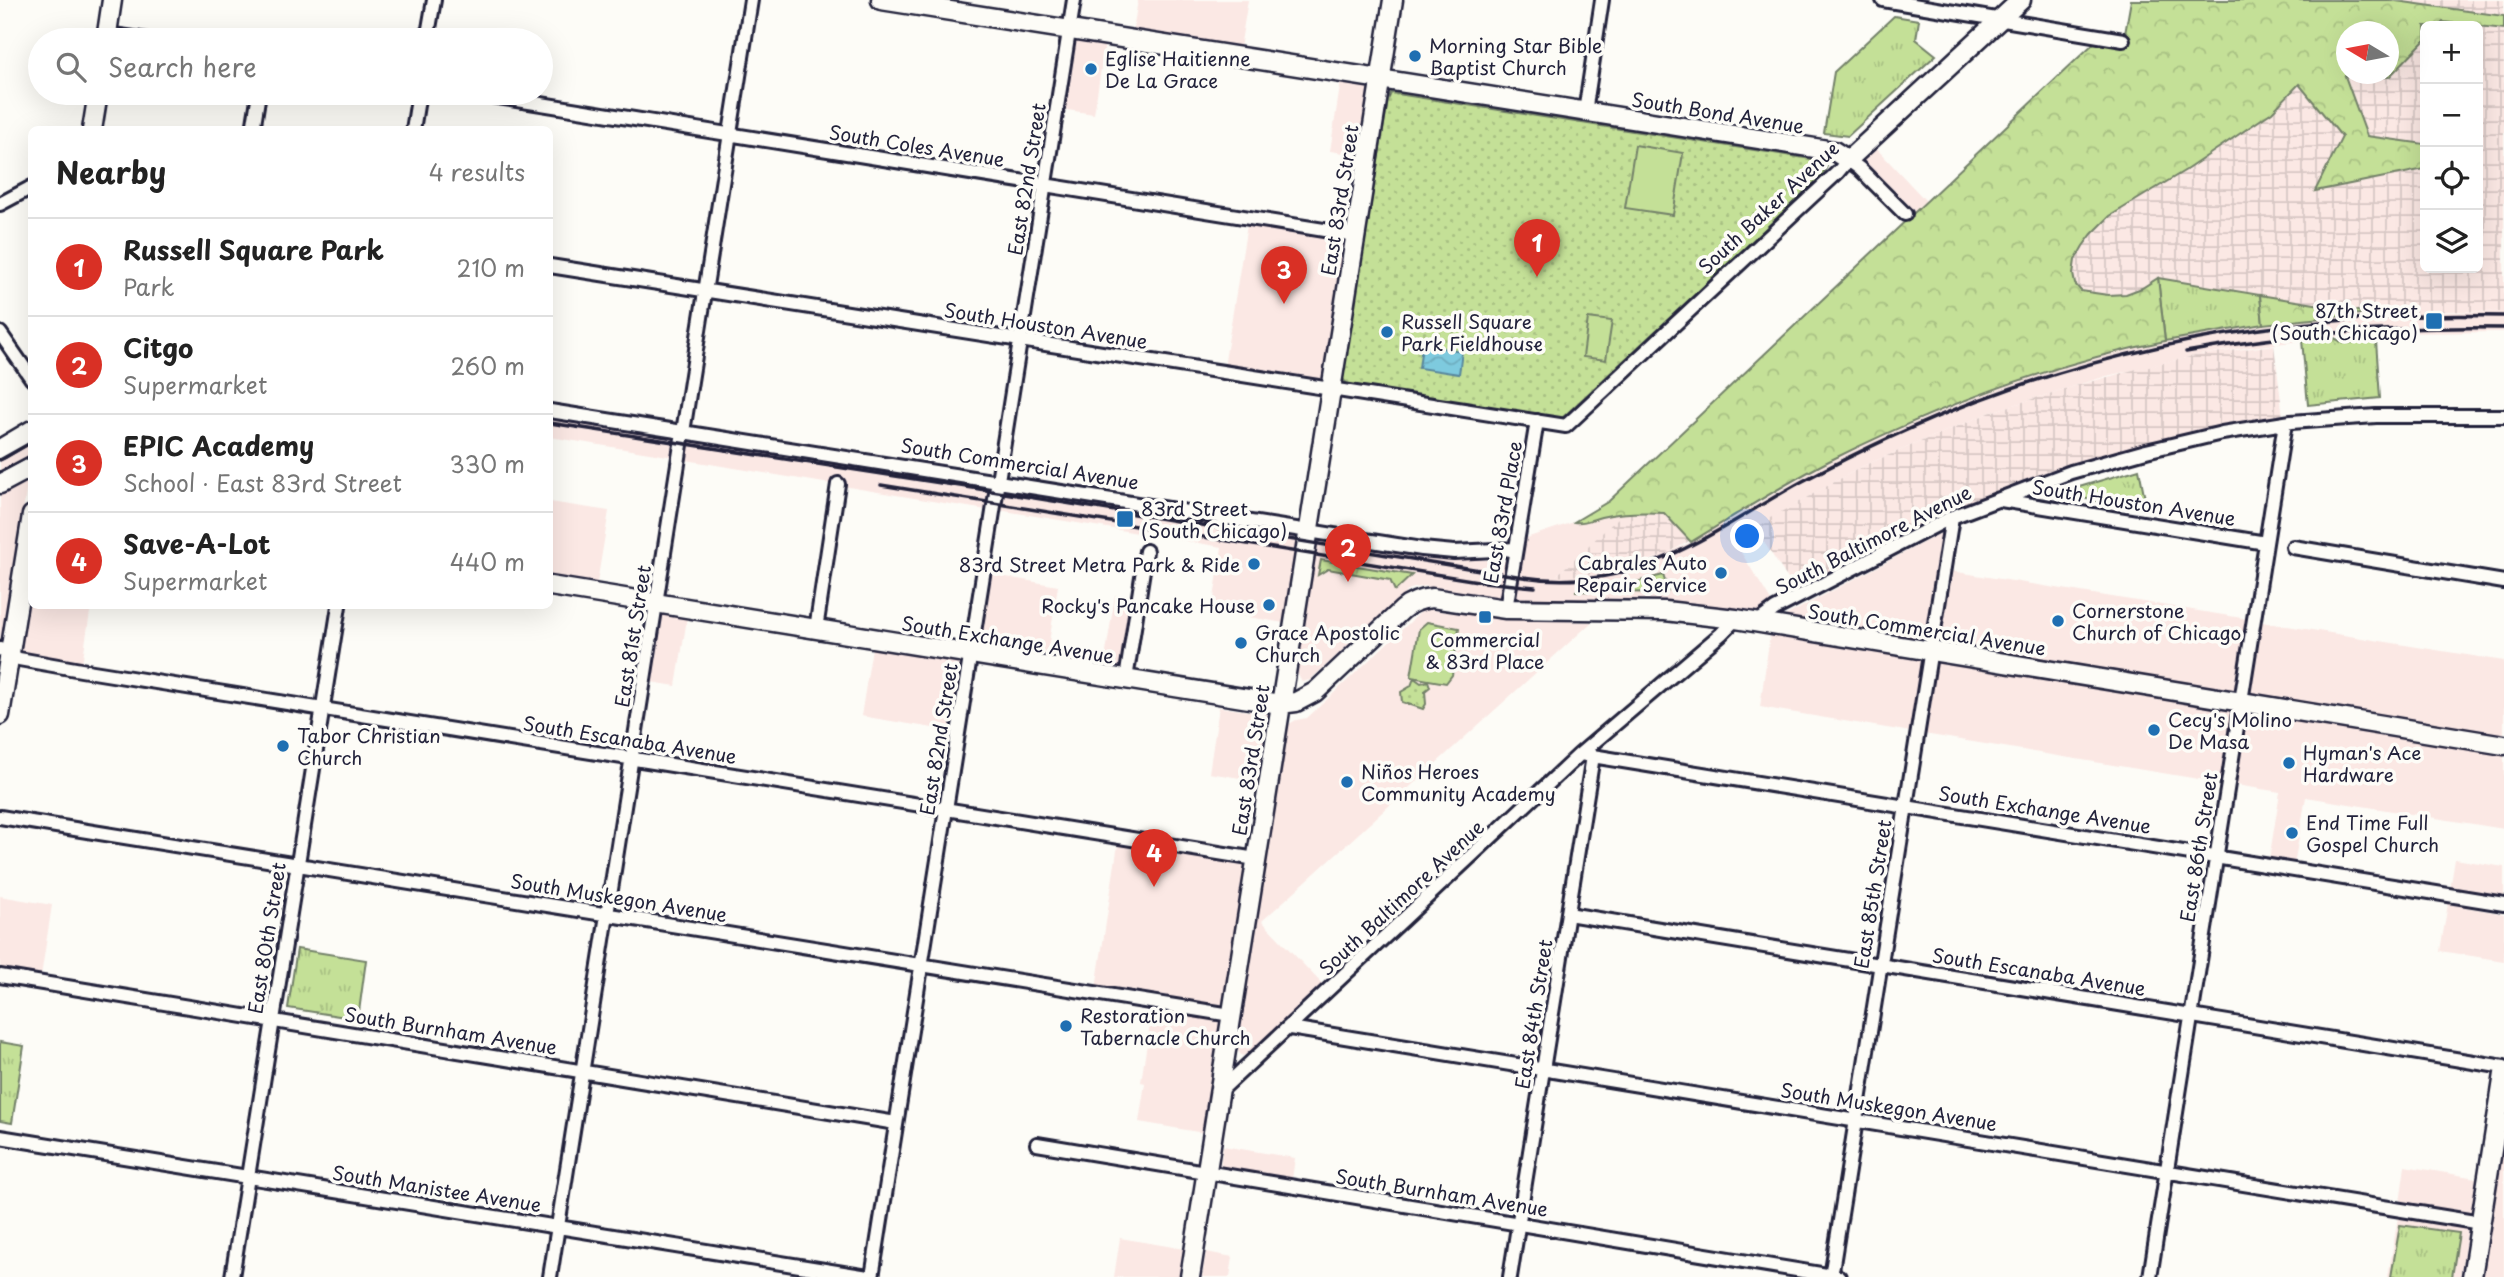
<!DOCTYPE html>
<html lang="en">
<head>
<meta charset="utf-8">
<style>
	:root { --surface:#fff; --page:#f2f2f2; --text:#222; --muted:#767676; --line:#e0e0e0; --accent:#d93025 }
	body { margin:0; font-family:"Playpen Sans",sans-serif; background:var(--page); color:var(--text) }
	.controls { position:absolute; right:21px; top:21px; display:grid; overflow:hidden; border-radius:10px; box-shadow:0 7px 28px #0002 }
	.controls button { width:63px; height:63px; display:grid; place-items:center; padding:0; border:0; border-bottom:2px solid var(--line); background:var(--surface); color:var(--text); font:35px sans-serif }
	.compass { position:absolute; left:2336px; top:21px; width:63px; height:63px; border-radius:50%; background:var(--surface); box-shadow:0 7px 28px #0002; rotate:280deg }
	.you { position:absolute; left:1748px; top:537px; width:24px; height:24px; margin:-18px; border:5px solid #fff; border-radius:50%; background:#1a73e8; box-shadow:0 0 0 10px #1a73e833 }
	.badge { display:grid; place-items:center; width:46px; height:46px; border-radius:50%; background:var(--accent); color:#fff; font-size:23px; font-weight:700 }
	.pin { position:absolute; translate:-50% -58px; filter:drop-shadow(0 2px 4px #0008) }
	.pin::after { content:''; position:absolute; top:37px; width:24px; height:21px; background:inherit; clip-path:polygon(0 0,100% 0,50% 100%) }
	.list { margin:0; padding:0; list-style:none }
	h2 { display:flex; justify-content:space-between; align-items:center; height:91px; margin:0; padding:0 28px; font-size:30px }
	h2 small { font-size:23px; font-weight:400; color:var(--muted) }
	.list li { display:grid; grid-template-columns:46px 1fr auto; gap:21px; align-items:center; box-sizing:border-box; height:98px; padding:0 28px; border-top:2px solid var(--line) }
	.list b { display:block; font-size:26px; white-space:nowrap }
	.list p { margin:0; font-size:23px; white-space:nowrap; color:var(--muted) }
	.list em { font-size:23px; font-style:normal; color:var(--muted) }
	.icon { flex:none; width:38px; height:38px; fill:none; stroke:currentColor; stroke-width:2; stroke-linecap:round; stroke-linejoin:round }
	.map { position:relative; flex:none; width:2504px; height:1277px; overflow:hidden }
	.search { position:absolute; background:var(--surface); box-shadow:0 7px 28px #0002; left:28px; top:28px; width:525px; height:77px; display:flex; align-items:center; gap:18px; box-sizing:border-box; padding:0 24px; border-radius:38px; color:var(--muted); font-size:26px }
	.panel { position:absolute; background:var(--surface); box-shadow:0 7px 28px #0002; left:28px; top:126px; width:525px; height:483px; border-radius:10px }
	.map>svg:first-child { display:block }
</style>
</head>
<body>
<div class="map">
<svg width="2504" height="1277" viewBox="0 0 2504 1277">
	<defs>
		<pattern id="industrial-grid" width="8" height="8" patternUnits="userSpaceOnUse" patternTransform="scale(1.75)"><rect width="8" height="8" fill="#fbe8e4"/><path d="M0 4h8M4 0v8" fill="none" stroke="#d7c7c4"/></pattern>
		<pattern id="grass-tufts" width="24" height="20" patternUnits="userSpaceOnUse" patternTransform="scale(1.75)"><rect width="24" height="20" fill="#c4e097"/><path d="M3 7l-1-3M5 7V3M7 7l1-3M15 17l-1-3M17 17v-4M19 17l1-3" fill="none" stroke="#a8c083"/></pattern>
		<pattern id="forest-crowns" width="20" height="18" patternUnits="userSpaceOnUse" patternTransform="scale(1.75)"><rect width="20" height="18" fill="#c4e097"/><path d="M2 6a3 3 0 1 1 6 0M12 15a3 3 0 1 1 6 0" fill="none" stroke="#a8c083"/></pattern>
		<pattern id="park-dots" width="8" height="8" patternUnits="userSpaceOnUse" patternTransform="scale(1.75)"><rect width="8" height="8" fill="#c4e097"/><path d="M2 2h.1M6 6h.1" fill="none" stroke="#a8c083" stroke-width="1.8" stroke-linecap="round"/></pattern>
		<pattern id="water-waves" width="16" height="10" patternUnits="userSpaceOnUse" patternTransform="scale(1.75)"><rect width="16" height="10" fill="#7ecade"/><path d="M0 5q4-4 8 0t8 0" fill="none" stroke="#6dadbf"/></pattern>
	</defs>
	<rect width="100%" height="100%" fill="#fdfcf7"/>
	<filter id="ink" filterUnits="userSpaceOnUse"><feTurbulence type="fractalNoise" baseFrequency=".0143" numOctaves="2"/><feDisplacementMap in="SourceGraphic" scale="14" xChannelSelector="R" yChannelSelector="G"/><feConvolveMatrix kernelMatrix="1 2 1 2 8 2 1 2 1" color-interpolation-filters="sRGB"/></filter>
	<g filter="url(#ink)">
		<!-- built -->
		<path fill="#fbe8e4" d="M1138,0H1248L1240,48L1133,31Z
			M1073,38L1105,43L1094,114L1061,109Z
			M2096,41L1624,514L1556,576L1621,570L1651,561L1691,542L1828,462L1891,432L1994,390L2045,373L2138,346L2281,322L2384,312H2504V332L2390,333L2332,337L2251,347L2199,355L2107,376L1994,411L1865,465L1755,527L1760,536L1739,549L1773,604L1755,613L1671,601L1522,599L1515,597L1523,539L1574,522L1609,501L1913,213L1863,160L1876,148L1926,201Z
			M1341,80L1369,84L1357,155L1330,151Z
			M1247,225L1344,240L1321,383L1224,367Z
			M550,414L678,434L674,457L550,437Z
			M31,435L32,459L0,477V456Z
			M690,436L990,484L986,510L686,460Z
			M25,480L27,485L3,642L0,641V488Z
			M1003,486L1298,534L1284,623L1212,611L1222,547L999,510Z
			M550,502L609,511L597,583L550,576Z
			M1943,532L1925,641L1783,617Z
			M1319,538L1430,557L1505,561L1507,566L1502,592L1500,596L1494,598L1424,586L1410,589L1310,680L1302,682L1297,673L1316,540Z
			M1951,571L2248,619L2237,691L1940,643Z
			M31,572L32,606H91L82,664L19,654Z
			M989,574L1058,586L1047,655L977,644Z
			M1115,595L1138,599L1128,668L1104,665Z
			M1424,609L1501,619L1592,622L1262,921L1323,985L1250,1053L1242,1056L1238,1051V1047L1254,928L1289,724L1296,720L1307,718Z
			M661,614L687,619L676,686L651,682Z
			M2262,622L2504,661V734L2251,693Z
			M1770,635L1922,660L1911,732L1760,707Z
			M872,648L962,663L951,731L861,716Z
			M1936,663L2234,711L2223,783L1924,734Z
			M1219,707L1269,714L1259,781L1209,773Z
			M2247,713L2504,755V829L2306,797L2294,865L2269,860L2280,792L2236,785Z
			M1118,844L1246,865L1224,1009L1096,988Z
			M2455,859L2504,867V899L2450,890Z
			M0,896L52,905L41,976L0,969Z
			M2448,904L2504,914V961L2440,951Z
			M1152,1011L1221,1022L1204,1133L1139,1122L1145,1083L1141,1082Z
			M2504,1139V1277H2482L2494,1199Z
			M1223,1146L1295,1158L1292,1179L1220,1167Z
			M2405,1166L2476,1178L2471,1213L2400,1202Z
			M2398,1217L2468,1228L2460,1277H2388Z
			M1120,1238L1185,1249L1180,1277H1114Z
			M1206,1252L1233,1257L1230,1277H1202Z"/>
		<!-- industrial -->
		<path fill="url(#industrial-grid)" fill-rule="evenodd" d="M2131,0H2504V312L2433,311L2311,318L2234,328L2138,346L2099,357L1994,390L1891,432L1828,462L1663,556L1610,573L1555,577L2123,46ZM2425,26H2478V268H2425ZM2346,32H2388V74H2346Z
			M2274,345L2283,417L2183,434L2108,454L2011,486L1938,516L1868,550L1795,590L1754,527L1865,465L1994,411L2068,388L2140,368L2199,355Z"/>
		<!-- grass -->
		<path fill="url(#grass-tufts)" stroke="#738169" stroke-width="2" d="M1894,16L1919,20L1916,39L1936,55L1848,136L1824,133L1834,72Z
			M2158,278L2260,295L2263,324L2165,341Z
			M2332,337L2344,343L2376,341L2380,398L2308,405L2302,340Z
			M2139,469L2147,509L2056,494Z
			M1321,560L1412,575L1395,591L1390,580L1328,569L1318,575Z
			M1663,575L1668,590L1666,593L1575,591L1629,584Z
			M297,949L366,960L358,1019L288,1008Z
			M0,1042L24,1046L12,1123L0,1121Z
			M2400,1225L2459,1233L2452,1277H2391Z"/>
		<!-- forest -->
		<path fill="url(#forest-crowns)" stroke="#738169" stroke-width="2" fill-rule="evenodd" d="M2131,0H2389L2504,16V29L2443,22L2439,26H2425V40L2389,77L2345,76L2367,136L2425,144V169L2315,191L2342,137L2299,84L2272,112L2186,170L2110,216L2092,234L2083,246L2075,260L2073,274L2075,284L2081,291L2108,295L2126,294L2142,288L2158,278L2165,341C2049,364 1935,408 1829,461C1782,485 1737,514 1691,542L1664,513C1644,512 1622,512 1601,517C1592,519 1584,524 1574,522L1609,501L2096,41L2123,45ZM2346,32H2388V74H2346Z
			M2260,295L2370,313L2263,324Z"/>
		<!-- park -->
		<path fill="url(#park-dots)" stroke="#738169" stroke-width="2" d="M1391,93L1824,161L1827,166L1822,176L1561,419L1348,385L1342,378L1388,100Z
			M1414,678L1421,683L1428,681L1430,687L1425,691L1426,704L1423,709L1402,702L1401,692L1411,686Z"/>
		<!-- pitch -->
		<path fill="#c4e097" stroke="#738169" stroke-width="2" d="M1635,145L1683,153L1673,215L1625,208Z
			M1588,318L1612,321L1606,360L1583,357Z
			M1427,622L1459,628L1452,675L1446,683L1411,677L1419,629Z"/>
		<!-- water -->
		<path fill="url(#water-waves)" stroke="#59879d" stroke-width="2" d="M1422,345L1462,351L1459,374L1419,368Z"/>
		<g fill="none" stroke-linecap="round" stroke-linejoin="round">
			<defs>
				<path id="street" d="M1883,0L2123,40
					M107,34L147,40
					M427,40L434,0
					M473,93L1355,235
					M1585,112L1602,0
					M253,130L259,93
					M413,130L419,93
					M0,204L32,187
					M550,266L1566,426L1838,172L1848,160L1859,168L1905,214
					M0,333L32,379
					M550,411L1422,549L1454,552L1516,549
					M2001,500L2266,543
					M2293,547L2504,582
					M1506,609L1537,421
					M1756,623L1775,609L1952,517L2071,472L2146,451L2222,433L2291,422L2376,416H2504
					M816,629L838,484
					M0,649L19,659L81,670L1256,859
					M1126,679L1146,551
					M1580,754L2504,904
					M0,817L1231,1015
					M1568,914L2504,1067
					M0,976L896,1123
					M1290,1028L2481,1223
					M1219,1092L1580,754L1721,634L1736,619
					M0,1137L868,1277
					M1037,1144L1839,1277
					M232,1277L339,606
					M550,1277L751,0
					M872,1277L1074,0
					M1510,1277L1593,756
					M1831,1277L1952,517
					M2150,1277L2285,423"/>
				<path id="secondary" d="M881,0L1834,151L1848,160L2021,0
					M106,40L112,0
					M92,130L98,93
					M0,449L32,430
					M0,484L32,467
					M550,586L1280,704L1296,702L1315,692L1402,610C1411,602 1420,599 1432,598L1506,609L1665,611L1736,619L2504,745
					M0,715L32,515
					M1190,1277L1393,0
					M2472,1277L2504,1074"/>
			</defs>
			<!-- street casing -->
			<use href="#street" stroke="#22223b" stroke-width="18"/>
			<!-- secondary casing -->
			<use href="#secondary" stroke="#22223b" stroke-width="23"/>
			<!-- street -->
			<use href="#street" stroke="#fdfcf7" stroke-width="12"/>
			<!-- secondary -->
			<use href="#secondary" stroke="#fdfcf7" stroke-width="18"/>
			<!-- rail -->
			<path stroke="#22223b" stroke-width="3.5" d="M2186,352C2291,333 2397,326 2504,328
				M550,423L973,488L1523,577C1639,594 1707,534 1801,482C1859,451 1918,423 1979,400C2147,337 2325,311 2504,316
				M0,460L32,442
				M0,472L32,455
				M881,485L1484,582L1535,587"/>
		</g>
	</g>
	<!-- markers -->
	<g fill="#1f6fb2" stroke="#fdfcf7" stroke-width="2.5">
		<circle cx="1415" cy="56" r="7"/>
		<circle cx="1091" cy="69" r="7"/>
		<rect x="2425" y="312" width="18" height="18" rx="3.5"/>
		<circle cx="1387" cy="332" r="7"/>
		<rect x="1116" y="510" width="18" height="18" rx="3.5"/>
		<circle cx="1254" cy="564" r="7"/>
		<circle cx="1721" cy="573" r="7"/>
		<circle cx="1269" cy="605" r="7"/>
		<rect x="1478" y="610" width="14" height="14" rx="3.5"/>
		<circle cx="2058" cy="621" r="7"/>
		<circle cx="1241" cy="643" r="7"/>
		<circle cx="2154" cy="730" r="7"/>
		<circle cx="283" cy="746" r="7"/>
		<circle cx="2289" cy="763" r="7"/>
		<circle cx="1347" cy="782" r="7"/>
		<circle cx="2292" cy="833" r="7"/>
		<circle cx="1066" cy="1026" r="7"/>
	</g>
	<g text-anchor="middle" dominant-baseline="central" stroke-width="7" stroke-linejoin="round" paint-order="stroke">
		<!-- poi labels -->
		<g font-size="19" fill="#22223b" stroke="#fdfcf7" text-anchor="start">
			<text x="1429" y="45">Morning Star Bible<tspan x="1429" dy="22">Baptist Church</tspan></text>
			<text x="1105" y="58">Eglise Haitienne<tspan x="1105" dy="22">De La Grace</tspan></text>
			<text x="2418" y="310" text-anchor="end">87th Street<tspan x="2418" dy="22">(South Chicago)</tspan></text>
			<text x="1401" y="321">Russell Square<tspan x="1401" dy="22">Park Fieldhouse</tspan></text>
			<text x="1141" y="508">83rd Street<tspan x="1141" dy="22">(South Chicago)</tspan></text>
			<text x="1707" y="562" text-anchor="end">Cabrales Auto<tspan x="1707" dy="22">Repair Service</tspan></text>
			<text x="1240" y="564" text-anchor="end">83rd Street Metra Park &amp; Ride</text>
			<text x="1255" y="605" text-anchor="end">Rocky's Pancake House</text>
			<text x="2072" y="610">Cornerstone<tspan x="2072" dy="22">Church of Chicago</tspan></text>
			<text x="1255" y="632">Grace Apostolic<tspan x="1255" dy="22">Church</tspan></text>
			<text x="1485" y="639" text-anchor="middle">Commercial<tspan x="1485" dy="22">&amp; 83rd Place</tspan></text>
			<text x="2168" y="719">Cecy's Molino<tspan x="2168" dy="22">De Masa</tspan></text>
			<text x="297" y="735">Tabor Christian<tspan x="297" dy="22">Church</tspan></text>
			<text x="2303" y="752">Hyman's Ace<tspan x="2303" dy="22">Hardware</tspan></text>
			<text x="1361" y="771">Niños Heroes<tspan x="1361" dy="22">Community Academy</tspan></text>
			<text x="2306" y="822">End Time Full<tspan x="2306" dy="22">Gospel Church</tspan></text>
			<text x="1080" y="1015">Restoration<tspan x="1080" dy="22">Tabernacle Church</tspan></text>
		</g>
		<!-- street labels -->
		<g font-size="19" fill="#22223b" stroke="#fdfcf7">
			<text transform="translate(1718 112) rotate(9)">South Bond Avenue</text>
			<text transform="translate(917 145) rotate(9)">South Coles Avenue</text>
			<text transform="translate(1026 179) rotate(-81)">East 82nd Street</text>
			<text transform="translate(1339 200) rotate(-81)">East 83rd Street</text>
			<text transform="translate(1768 207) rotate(-43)">South Baker Avenue</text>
			<text transform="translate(1046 325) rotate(9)">South Houston Avenue</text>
			<text transform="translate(1020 463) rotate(9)">South Commercial Avenue</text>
			<text transform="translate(2134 502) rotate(9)">South Houston Avenue</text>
			<text transform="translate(1502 512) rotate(-80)">East 83rd Place</text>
			<text transform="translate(1873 539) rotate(-27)">South Baltimore Avenue</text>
			<text transform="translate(1927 629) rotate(9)">South Commercial Avenue</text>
			<text transform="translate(632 636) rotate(-81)">East 81st Street</text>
			<text transform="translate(1008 639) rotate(9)">South Exchange Avenue</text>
			<text transform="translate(630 739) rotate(9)">South Escanaba Avenue</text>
			<text transform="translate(938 739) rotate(-81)">East 82nd Street</text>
			<text transform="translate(1250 760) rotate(-81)">East 83rd Street</text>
			<text transform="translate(2045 809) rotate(9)">South Exchange Avenue</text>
			<text transform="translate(2198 847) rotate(-81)">East 86th Street</text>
			<text transform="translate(1872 894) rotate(-81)">East 85th Street</text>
			<text transform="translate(619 897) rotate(9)">South Muskegon Avenue</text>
			<text transform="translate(1401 897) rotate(-43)">South Baltimore Avenue</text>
			<text transform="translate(266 938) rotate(-81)">East 80th Street</text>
			<text transform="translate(2039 971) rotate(9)">South Escanaba Avenue</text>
			<text transform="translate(1533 1014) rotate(-81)">East 84th Street</text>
			<text transform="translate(451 1030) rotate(9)">South Burnham Avenue</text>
			<text transform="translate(1889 1106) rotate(9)">South Muskegon Avenue</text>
			<text transform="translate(437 1188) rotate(9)">South Manistee Avenue</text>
			<text transform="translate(1442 1192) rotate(9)">South Burnham Avenue</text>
		</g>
	</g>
</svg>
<div class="controls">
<button>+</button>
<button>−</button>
<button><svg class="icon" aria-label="locate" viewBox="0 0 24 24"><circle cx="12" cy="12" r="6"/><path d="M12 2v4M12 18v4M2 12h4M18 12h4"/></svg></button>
<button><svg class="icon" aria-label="layers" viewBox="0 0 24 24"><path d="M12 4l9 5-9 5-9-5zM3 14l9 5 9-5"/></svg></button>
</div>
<svg class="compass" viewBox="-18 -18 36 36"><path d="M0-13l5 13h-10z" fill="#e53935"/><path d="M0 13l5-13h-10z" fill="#767676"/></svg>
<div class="you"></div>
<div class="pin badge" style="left:1537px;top:277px">1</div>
<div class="pin badge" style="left:1348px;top:582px">2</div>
<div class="pin badge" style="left:1284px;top:304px">3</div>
<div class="pin badge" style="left:1154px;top:887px">4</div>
<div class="search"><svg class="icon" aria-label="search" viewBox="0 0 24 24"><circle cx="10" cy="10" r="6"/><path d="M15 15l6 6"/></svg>Search here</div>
<section class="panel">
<h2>Nearby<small>4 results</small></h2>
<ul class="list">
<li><span class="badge">1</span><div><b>Russell Square Park</b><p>Park</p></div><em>210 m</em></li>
<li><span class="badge">2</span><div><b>Citgo</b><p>Supermarket</p></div><em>260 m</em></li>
<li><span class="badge">3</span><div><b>EPIC Academy</b><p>School · East 83rd Street</p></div><em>330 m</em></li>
<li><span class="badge">4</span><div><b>Save-A-Lot</b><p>Supermarket</p></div><em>440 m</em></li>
</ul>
</section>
</div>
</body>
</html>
